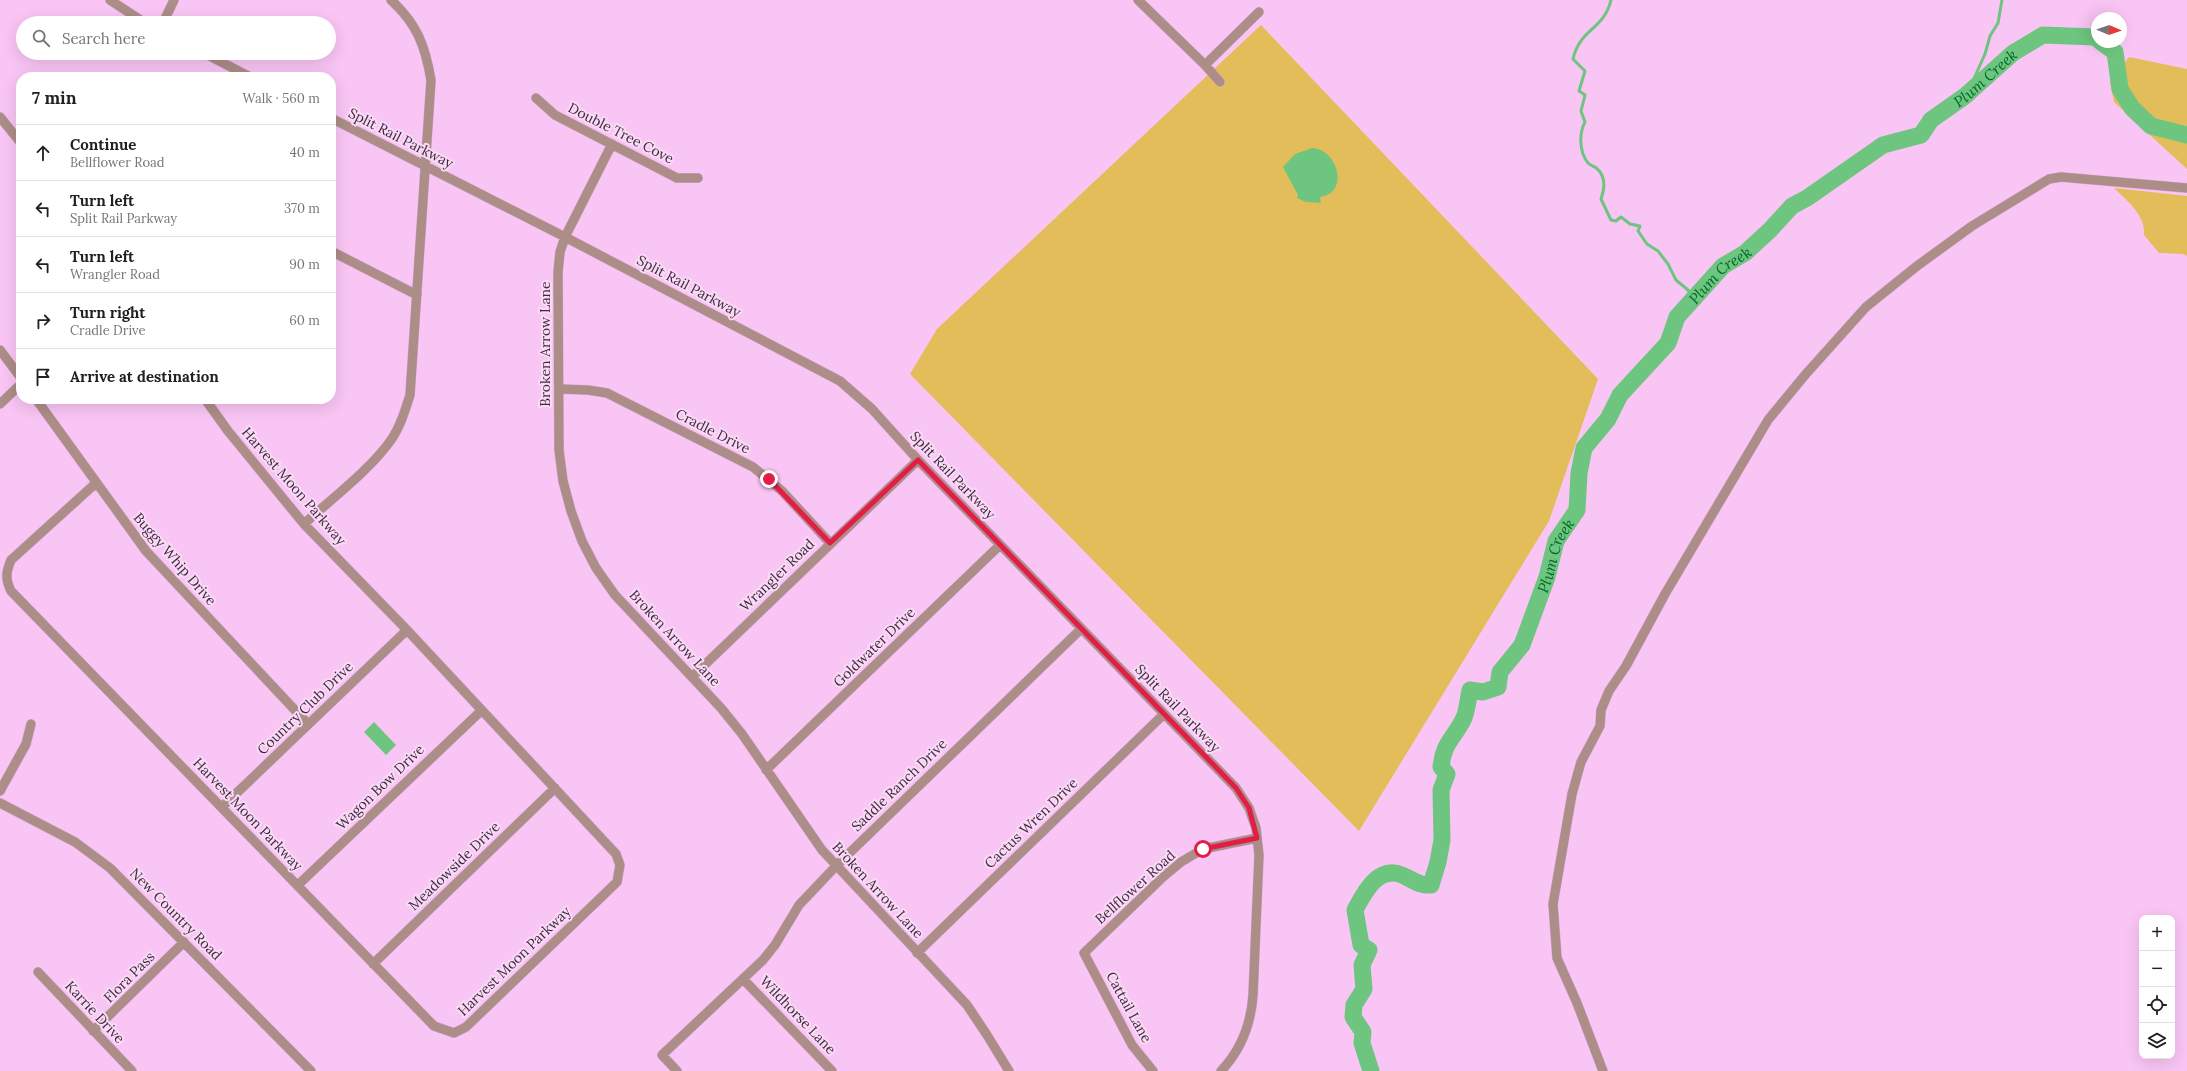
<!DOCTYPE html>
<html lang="en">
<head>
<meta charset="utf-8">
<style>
	:root { --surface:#fff; --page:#f6f6f6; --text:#202124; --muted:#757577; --line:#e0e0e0 }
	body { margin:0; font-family:Lora,serif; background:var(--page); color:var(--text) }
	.controls { position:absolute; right:12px; bottom:12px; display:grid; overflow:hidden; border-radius:8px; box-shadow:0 4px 16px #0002 }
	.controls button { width:36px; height:36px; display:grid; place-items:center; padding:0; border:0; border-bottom:1px solid var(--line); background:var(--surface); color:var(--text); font:20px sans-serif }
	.compass { position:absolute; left:2091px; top:12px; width:36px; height:36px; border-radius:50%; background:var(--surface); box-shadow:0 4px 16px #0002; rotate:92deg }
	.stop { position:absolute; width:12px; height:12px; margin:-9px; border:3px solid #e11d48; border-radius:50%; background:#fff }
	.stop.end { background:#e11d48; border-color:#fff; box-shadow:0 1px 4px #0008 }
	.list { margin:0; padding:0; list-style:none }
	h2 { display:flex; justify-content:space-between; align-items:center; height:52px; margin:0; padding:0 16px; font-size:17px }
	h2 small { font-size:13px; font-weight:400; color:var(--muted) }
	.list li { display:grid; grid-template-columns:26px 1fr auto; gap:12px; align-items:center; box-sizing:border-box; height:56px; padding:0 16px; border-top:1px solid var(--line) }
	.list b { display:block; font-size:15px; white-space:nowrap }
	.list p { margin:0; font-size:13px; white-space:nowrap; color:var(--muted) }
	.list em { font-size:13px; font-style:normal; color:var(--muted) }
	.icon { flex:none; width:22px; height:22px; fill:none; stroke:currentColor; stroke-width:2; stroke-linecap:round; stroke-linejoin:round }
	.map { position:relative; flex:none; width:2187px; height:1071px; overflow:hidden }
	.search { position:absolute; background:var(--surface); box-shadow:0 4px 16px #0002; left:16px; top:16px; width:320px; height:44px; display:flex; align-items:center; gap:10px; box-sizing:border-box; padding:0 14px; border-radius:22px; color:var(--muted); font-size:15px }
	.panel { position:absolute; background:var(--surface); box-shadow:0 4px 16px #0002; left:16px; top:72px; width:320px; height:332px; border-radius:16px }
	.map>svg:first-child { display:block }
</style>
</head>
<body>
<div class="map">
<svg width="2187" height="1071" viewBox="0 0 2187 1071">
	<rect width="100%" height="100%" fill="#f9c5f4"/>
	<!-- green -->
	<path fill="#e2bd59" d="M1261,25L1598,379L1549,521L1359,831L910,374L937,329Z
		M2129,57L2187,69V169L2114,102L2110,82Z
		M2114,188L2187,196V256L2183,254L2159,253L2144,235C2146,215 2127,201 2114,188Z"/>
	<!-- water -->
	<path fill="#6dc57f" d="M1312,148C1338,149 1350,193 1320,197L1321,203L1306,202L1297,198L1298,195L1283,167L1295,154Z
		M374,722L396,745L386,755L364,732Z"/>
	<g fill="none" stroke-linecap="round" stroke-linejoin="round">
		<!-- stream -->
		<path stroke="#6dc57f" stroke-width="3" d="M1611,0C1604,30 1580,28 1573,59L1585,71L1579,91L1585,95L1581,111L1585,122C1579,133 1579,152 1588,163C1590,165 1593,166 1595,167C1606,175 1605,188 1601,199L1611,220L1616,221L1621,217L1630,224L1640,226L1638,231L1647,244L1658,251L1668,264L1676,280L1688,290L1693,301
			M1972,90V83L1985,54L1990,36L1998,23L2002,0"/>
		<!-- river -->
		<g stroke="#6dc57f" stroke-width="17">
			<path d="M2101,42L2115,52L2120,89L2132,108L2151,126L2187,135"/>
			<path id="s1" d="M1371,1071L1362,1043L1363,1032L1353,1017L1354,1005L1364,989L1362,965L1369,950L1361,945L1355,910C1364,893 1378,865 1402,875C1413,880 1420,886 1431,885L1438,862L1442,840L1441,790L1447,774L1441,767C1443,744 1453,739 1463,720C1467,713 1468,699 1470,690L1483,692L1498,687L1500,672L1522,645L1547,577L1556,541L1577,510L1579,473L1584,448L1608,419L1620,395L1668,343L1677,317L1723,266L1745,253L1770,230L1792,206L1807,198L1883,145L1921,135L1931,120L1965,96L2013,53L2043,35L2094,37L2097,39"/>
		</g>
		<defs>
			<path id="minor" d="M110,0L145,23
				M1138,0L1205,65L1259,12
				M163,23L174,0
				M204,53L250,77
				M1205,65L1220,82
				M536,98L555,115L677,178H698
				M0,117L21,143
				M331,118L565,237L840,381L872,409L918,460L1236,788L1249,808L1256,828L1259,855L1253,995C1251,1024 1242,1049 1221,1071
				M612,144L565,237L560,252L558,272L559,450L563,481L571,511L582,541L596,568L615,595L721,708L742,734L822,850L967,1005L987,1035L1009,1071
				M331,251L417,295
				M0,350L21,378
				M559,389L588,390L607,393L753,467L782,491L830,543
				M36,399L146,551L308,724
				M0,404L21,384
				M96,483L11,560C6,572 5,579 11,591L434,1026L454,1033L466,1027L617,882L620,865L616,854L407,630L304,524L228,431L205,399
				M304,524C331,499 370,470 391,440C400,427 405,411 410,395L431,80C425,45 417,24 391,0
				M692,677L918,460
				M766,770L1000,545
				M0,791L26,744L31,724
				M0,803L75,842L110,868L311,1071
				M222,807L407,630
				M298,885L482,710
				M917,953L1164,714
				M373,964L555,788
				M38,972L132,1071
				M743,979L832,1071
				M93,1031L184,942
				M677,1071L662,1055L763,960L775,945L799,905L836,866L1081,629
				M1153,1071L1132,1045L1084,953L1163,877L1181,862L1203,849L1257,838
				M1603,1071L1577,1003L1557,958L1553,904L1572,794L1581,762L1600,726L1601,710L1609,691L1626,666L1665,594L1768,420L1805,375L1866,307L1917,266L1972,226L2049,179L2061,177L2187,188"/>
		</defs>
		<!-- minor casing -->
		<use href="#minor" stroke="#d4a6cf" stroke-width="10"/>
		<!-- minor -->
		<use href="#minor" stroke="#ac8d87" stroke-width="9"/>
	</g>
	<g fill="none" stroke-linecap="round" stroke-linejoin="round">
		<!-- route -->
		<path stroke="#e11d48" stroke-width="5" d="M769,479L830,543L918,460L1236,788L1249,808L1257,838L1203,849"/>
	</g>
	<g text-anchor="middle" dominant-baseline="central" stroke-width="4" stroke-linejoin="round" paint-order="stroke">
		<!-- street labels -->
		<g font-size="14" fill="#3f2a3d" stroke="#fadaf7">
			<text transform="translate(621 133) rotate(27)">Double Tree Cove</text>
			<text transform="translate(401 138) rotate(27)">Split Rail Parkway</text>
			<text transform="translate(689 286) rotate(28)">Split Rail Parkway</text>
			<text transform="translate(545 344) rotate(-90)">Broken Arrow Lane</text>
			<text transform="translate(713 431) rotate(27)">Cradle Drive</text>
			<text transform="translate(953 475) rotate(46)">Split Rail Parkway</text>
			<text transform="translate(294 486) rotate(49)">Harvest Moon Parkway</text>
			<text transform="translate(175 559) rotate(49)">Buggy Whip Drive</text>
			<text transform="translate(777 575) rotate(-44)">Wrangler Road</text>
			<text transform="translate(675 638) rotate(47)">Broken Arrow Lane</text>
			<text transform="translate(874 647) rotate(-44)">Goldwater Drive</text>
			<text transform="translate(305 708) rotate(-44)">Country Club Drive</text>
			<text transform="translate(1178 708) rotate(46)">Split Rail Parkway</text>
			<text transform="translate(899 785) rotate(-44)">Saddle Ranch Drive</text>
			<text transform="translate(380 787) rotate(-44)">Wagon Bow Drive</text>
			<text transform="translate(248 814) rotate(46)">Harvest Moon Parkway</text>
			<text transform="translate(1031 823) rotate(-44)">Cactus Wren Drive</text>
			<text transform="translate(454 866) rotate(-44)">Meadowside Drive</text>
			<text transform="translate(1135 887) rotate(-42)">Bellflower Road</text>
			<text transform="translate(878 890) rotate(47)">Broken Arrow Lane</text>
			<text transform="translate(176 914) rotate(45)">New Country Road</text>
			<text transform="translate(514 961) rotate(-44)">Harvest Moon Parkway</text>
			<text transform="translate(129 977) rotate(-45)">Flora Pass</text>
			<text transform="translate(1129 1007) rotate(61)">Cattail Lane</text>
			<text transform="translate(95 1012) rotate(47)">Karrie Drive</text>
			<text transform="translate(798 1015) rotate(46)">Wildhorse Lane</text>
		</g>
		<!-- water labels -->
		<g font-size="15" font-style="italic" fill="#00692a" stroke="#fadaf7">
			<text stroke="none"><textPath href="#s1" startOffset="1325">Plum Creek</textPath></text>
			<text stroke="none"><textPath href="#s1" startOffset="989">Plum Creek</textPath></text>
			<text stroke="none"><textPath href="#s1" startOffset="652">Plum Creek</textPath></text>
		</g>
	</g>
</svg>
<div class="controls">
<button>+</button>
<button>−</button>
<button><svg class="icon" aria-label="locate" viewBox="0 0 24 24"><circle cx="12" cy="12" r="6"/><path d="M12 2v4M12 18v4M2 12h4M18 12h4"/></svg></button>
<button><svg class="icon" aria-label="layers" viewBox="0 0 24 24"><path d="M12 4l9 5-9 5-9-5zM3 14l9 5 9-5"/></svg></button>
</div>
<svg class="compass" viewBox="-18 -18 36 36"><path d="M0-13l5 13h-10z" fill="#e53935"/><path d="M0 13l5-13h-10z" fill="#757577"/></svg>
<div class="stop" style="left:1203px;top:849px"></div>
<div class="stop end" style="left:769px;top:479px"></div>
<div class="search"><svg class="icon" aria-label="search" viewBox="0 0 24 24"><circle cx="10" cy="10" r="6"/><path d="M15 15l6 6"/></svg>Search here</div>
<section class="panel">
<h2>7 min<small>Walk · 560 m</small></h2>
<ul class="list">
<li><svg class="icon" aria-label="ahead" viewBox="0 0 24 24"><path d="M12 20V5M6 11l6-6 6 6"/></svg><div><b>Continue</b><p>Bellflower Road</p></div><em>40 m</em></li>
<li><svg class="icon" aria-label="left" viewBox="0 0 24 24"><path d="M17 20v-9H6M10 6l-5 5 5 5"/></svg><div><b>Turn left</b><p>Split Rail Parkway</p></div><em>370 m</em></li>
<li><svg class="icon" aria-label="left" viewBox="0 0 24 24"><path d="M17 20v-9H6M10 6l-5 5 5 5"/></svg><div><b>Turn left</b><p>Wrangler Road</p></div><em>90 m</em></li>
<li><svg class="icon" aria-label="right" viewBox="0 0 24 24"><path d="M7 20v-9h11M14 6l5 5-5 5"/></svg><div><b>Turn right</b><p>Cradle Drive</p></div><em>60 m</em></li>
<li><svg class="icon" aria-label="arrive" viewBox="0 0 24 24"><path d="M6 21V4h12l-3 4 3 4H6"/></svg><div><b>Arrive at destination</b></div></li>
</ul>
</section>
</div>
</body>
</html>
